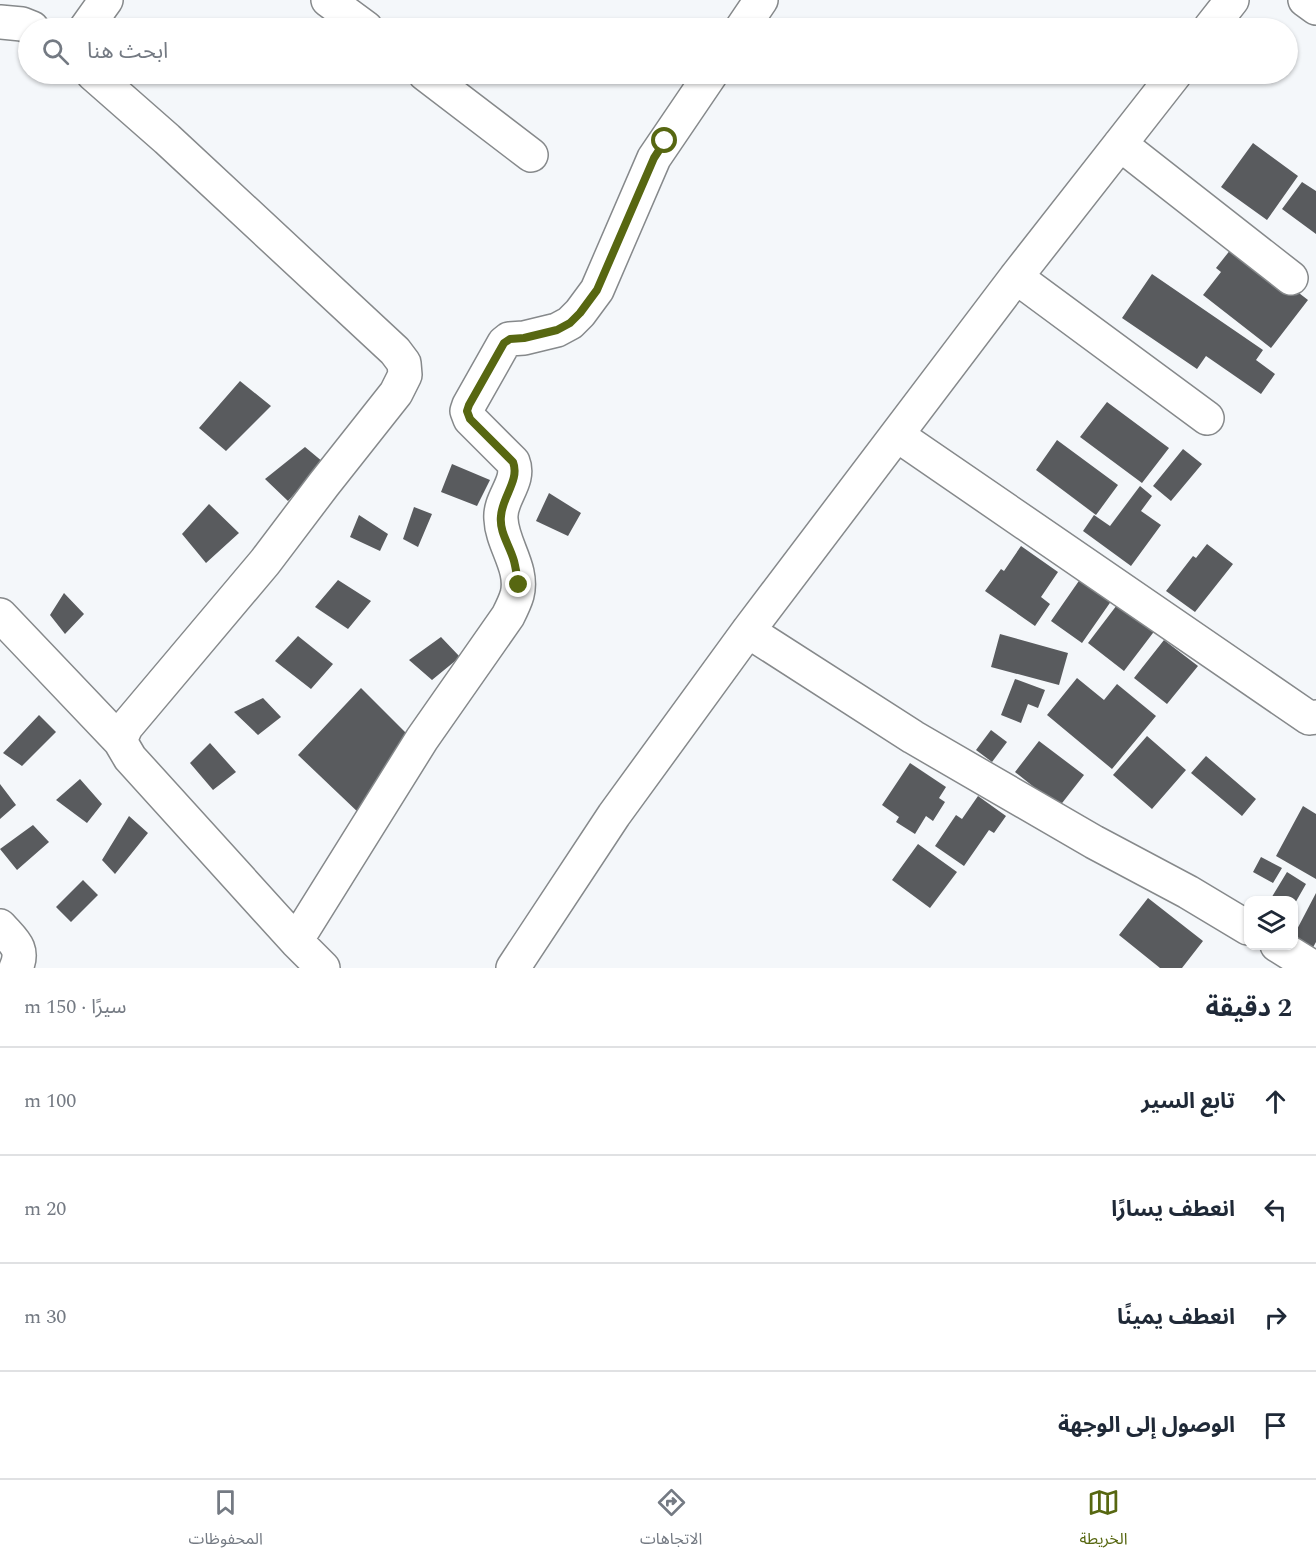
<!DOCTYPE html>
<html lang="ar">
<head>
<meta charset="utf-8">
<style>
	:root { --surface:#fff; --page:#f6f6f7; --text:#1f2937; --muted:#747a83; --line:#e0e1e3; --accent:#576711 }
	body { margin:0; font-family:Spectral,"Noto Sans Arabic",serif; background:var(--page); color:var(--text); direction:rtl }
	.controls { position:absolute; right:18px; bottom:18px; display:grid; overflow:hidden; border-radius:12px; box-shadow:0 2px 4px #0004 }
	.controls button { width:54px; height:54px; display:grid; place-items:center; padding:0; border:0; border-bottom:2px solid var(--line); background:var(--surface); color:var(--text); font:30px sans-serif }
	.stop { position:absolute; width:18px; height:18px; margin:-14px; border:4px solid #576711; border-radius:50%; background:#fff }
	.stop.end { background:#576711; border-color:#fff; box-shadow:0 2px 6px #0008 }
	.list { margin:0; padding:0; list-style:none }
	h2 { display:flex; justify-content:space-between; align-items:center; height:78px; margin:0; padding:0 24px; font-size:26px }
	h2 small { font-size:20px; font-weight:400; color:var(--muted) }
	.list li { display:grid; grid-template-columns:39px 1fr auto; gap:18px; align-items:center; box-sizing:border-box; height:108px; padding:0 24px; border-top:2px solid var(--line) }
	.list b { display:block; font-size:22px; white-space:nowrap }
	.list em { font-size:20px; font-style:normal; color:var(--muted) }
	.icon { flex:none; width:33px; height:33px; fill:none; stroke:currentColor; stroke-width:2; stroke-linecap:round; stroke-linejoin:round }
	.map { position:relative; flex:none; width:1316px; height:968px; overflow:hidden; direction:ltr }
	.search { position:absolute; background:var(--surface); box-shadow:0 2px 4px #0004; left:18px; right:18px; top:18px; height:66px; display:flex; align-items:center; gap:15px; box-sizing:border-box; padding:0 21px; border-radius:33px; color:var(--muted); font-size:22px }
	.sheet { height:510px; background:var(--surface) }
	nav { display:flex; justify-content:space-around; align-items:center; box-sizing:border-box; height:84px; border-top:2px solid var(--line); background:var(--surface); font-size:16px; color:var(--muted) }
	nav a { display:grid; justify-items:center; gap:3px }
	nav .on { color:var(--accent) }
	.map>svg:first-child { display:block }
</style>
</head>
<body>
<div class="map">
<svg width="1316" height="968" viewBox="0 0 1316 968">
	<rect width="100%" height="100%" fill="#f4f7fa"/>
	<!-- building -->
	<path fill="#595b5e" d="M1253,143L1298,176L1267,220L1221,187Z
		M1302,182L1316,191V234L1282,209Z
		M1235,244L1308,300L1271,348L1203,295L1221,272L1216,268Z
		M1152,274L1263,350L1256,360L1275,374L1261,394L1206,356L1197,369L1122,318Z
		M240,381L271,406L226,451L199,428Z
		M1107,402L1169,448L1142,483L1080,437Z
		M1057,440L1118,485L1096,515L1036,470Z
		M305,447L323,462L288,501L265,479Z
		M1183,449L1202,464L1171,501L1153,486Z
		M452,464L490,480L477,506L441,492Z
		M1140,486L1152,496L1141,511L1161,525L1131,566L1083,531L1094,515L1110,526Z
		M549,493L581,513L568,536L536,521Z
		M209,504L239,533L206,563L182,534Z
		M414,507L432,514L418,547L403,539Z
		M359,515L388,534L380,551L350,537Z
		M1207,544L1233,564L1195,612L1166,591L1193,556L1196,558Z
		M1021,546L1058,572L1041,597L1050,604L1035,626L985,591L1001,569L1004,571Z
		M1083,575L1114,597L1082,643L1051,621Z
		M338,580L371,601L348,629L315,607Z
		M64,593L84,614L65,634L50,615Z
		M1120,601L1156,629L1124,671L1088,643Z
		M1000,634L1068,653L1059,685L991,667Z
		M298,636L333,664L311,689L275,661Z
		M441,637L460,657L432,680L409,660Z
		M1164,640L1198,666L1167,704L1134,678Z
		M1077,678L1104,700L1117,684L1156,716L1112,769L1047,715Z
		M1015,679L1045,690L1038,708L1028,704L1021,723L1001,715Z
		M361,688L411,738L361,815L298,755Z
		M263,698L281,717L258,735L234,712Z
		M39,715L56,732L22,766L3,753Z
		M991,730L1007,742L992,762L976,750Z
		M1147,736L1186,770L1152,809L1113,775Z
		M1039,741L1084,775L1059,807L1015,772Z
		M210,743L236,772L213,790L190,763Z
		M1206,756L1256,799L1242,816L1191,773Z
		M910,763L946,787L939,798L945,802L933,821L926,816L915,834L896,822L899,817L882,805Z
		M80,779L102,804L87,823L56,800Z
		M0,784L16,805L0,819Z
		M978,796L1006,816L994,833L989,830L964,866L935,846L956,815L962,819Z
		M1303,806L1316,814V879L1276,856Z
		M129,816L148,833L115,874L102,860Z
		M33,825L49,842L17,870L0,849Z
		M918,844L957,872L930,908L892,880Z
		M1261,857L1282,868L1273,883L1253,872Z
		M1287,872L1306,884L1294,905V900H1270Z
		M83,880L98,895L71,922L56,907Z
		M1316,893V942L1311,951L1294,942V935Z
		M1148,898L1203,941L1182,968H1160L1119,935Z"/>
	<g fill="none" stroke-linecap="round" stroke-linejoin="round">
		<defs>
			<path id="minor" d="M328,0L366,28
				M1305,0L1316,8
				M0,22L22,24L32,28
				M86,28L106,0
				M742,28L761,0
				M1210,28L1232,0
				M93,74L167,139L395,351L404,363L405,375L396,393L324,484L265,562L126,727L120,741L130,758L296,941L323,968
				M425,74L531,155
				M1120,144L1291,278
				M1016,277L1207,418
				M897,435L1309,718L1316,717
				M0,615L120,741
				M748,631L913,737L1094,842L1188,892L1248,928
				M0,926C13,941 25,948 16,968
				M296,941L422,739L508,616C511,610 515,602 517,595C524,568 502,545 501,519C499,498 521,482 513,462L470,419L467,411L469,405L504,343L509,339L524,338L557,330L570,323L580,313L597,290L654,158L711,74
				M1277,945L1314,968
				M513,968L614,815L748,631L1016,277L1175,74"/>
		</defs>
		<!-- minor casing -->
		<use href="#minor" stroke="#86898b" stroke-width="36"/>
		<!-- minor -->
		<use href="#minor" stroke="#fff" stroke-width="33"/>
	</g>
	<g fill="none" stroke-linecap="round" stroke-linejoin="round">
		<!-- route -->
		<path stroke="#576711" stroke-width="8" d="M519,585C517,577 516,569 514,561C510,546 499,532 501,516C502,497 520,480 513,462L470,419L467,411L469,405L504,343L510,339L524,338L557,330L570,323L580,313L597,290L654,158L665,141"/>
	</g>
</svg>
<div class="controls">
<button><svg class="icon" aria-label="layers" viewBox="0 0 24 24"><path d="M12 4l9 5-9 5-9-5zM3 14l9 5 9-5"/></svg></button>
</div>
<div class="stop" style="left:665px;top:141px"></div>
<div class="stop end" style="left:519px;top:585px"></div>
<div class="search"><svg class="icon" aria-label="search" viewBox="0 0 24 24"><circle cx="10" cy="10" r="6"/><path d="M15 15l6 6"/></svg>ابحث هنا</div>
</div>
<section class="sheet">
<h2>2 دقيقة<small>سيرًا · 150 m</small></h2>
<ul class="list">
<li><svg class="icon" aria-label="ahead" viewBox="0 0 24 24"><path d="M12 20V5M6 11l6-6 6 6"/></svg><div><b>تابع السير</b></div><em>100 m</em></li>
<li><svg class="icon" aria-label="left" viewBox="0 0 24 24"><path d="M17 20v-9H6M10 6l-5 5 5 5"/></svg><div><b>انعطف يسارًا</b></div><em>20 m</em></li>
<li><svg class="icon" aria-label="right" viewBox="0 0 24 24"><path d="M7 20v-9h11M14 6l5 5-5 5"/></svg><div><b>انعطف يمينًا</b></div><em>30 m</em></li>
<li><svg class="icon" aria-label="arrive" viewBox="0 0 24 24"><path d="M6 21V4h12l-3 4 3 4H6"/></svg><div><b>الوصول إلى الوجهة</b></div></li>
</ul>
</section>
<nav>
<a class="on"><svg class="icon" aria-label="map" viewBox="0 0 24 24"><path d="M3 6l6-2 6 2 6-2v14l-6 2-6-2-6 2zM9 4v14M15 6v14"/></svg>الخريطة</a>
<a><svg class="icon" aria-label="directions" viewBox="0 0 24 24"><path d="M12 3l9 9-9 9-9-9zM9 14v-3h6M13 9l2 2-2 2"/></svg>الاتجاهات</a>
<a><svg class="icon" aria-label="saved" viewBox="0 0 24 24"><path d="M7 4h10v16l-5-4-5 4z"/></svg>المحفوظات</a>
</nav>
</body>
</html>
